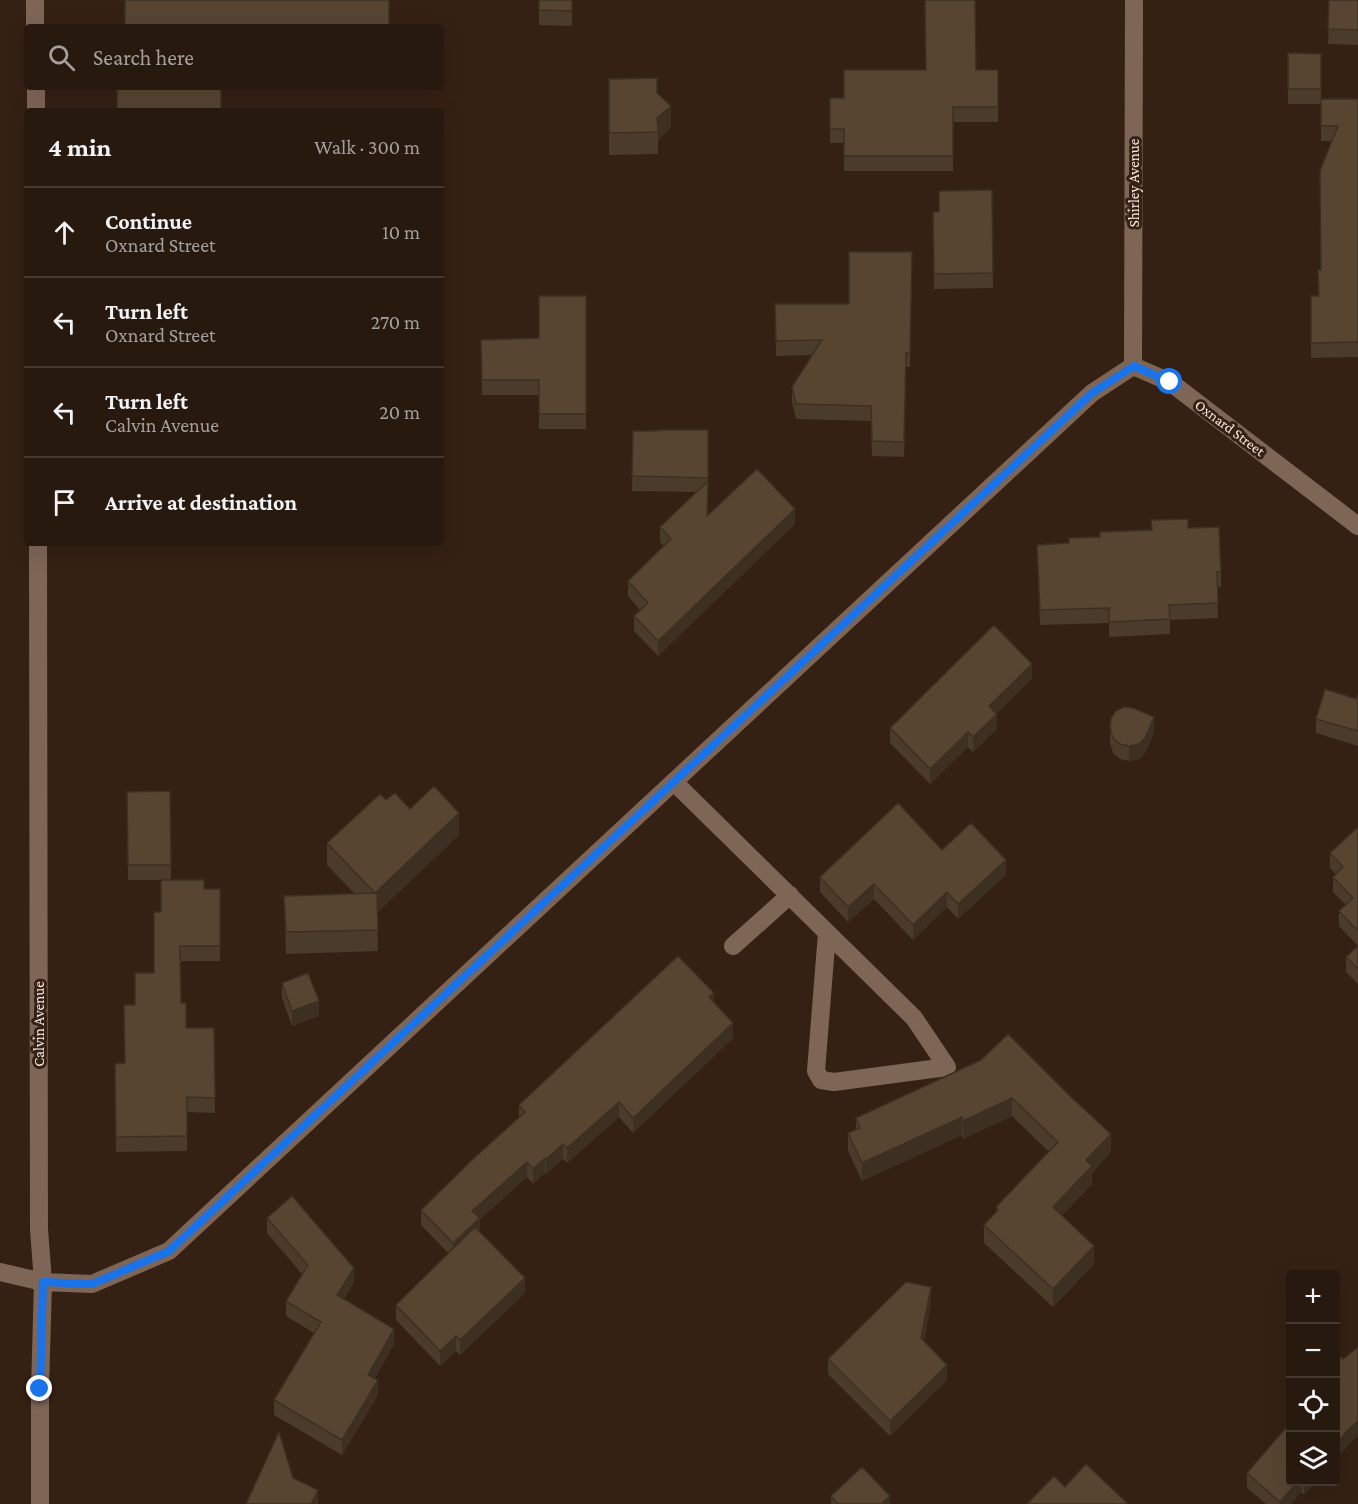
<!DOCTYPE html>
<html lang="en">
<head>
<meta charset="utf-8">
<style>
	:root { --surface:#28190f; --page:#302218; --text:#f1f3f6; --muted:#a5a09e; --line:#44382f }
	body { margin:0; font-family:"Crimson Pro",serif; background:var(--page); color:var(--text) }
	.controls { position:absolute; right:18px; bottom:18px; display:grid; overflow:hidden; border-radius:6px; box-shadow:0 6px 24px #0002 }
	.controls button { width:54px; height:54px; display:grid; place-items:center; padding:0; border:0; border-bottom:2px solid var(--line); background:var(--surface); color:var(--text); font:30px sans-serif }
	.stop { position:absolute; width:18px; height:18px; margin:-14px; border:4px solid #1a73e8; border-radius:50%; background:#fff }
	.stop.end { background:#1a73e8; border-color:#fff; box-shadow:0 2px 6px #0008 }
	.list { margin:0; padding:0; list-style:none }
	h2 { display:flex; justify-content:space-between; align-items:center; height:78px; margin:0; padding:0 24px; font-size:26px }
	h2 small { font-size:20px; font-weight:400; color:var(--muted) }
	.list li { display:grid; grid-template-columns:39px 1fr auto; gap:18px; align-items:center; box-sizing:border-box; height:90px; padding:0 24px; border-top:2px solid var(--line) }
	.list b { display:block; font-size:22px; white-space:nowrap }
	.list p { margin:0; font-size:20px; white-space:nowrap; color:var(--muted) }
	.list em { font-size:20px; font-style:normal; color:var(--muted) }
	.icon { flex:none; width:33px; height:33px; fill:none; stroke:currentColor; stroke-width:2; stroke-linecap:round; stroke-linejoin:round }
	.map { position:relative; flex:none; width:1358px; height:1504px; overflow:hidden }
	.search { position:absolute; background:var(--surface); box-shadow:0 6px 24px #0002; left:24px; top:24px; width:420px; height:66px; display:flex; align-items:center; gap:15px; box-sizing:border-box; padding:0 21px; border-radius:6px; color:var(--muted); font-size:22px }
	.panel { position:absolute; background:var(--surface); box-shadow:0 6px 24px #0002; left:24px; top:108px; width:420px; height:438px; border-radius:6px }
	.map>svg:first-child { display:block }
</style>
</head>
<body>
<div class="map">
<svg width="1358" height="1504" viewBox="0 0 1358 1504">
	<rect width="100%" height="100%" fill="#352114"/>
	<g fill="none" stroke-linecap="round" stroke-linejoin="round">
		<!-- lane -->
		<path stroke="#7e6657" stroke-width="18" d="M674,782L914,1018L947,1067L834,1082L821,1080L816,1071L827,933
			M733,946L790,895"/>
		<!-- street -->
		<path stroke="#7e6657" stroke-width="18" d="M35,0V27
			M36,87V111
			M1133,366L1134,0
			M1133,366L1170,382L1358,526
			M38,543L39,1229L43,1282L40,1389V1504
			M0,1272L43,1282L92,1284L169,1251L1092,393L1133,366"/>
	</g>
	<!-- wall -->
	<path fill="#4b3b2b" d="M539,0H572V26L539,25Z
		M1329,0H1358V45L1328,44Z
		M1288,53L1321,54V104H1288Z
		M926,70H998V122H953V171H844V143H830V98H844Z
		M609,79L657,93L671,127L658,140V154L609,155Z
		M1321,99H1358V357L1311,358V296H1318L1332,141H1321Z
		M992,190L993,288L934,289L933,212H939Z
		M912,252L910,367H906L904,457L872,456L871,421L796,419L792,402V387L812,355L776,356L775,304H849Z
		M586,296V429H539V395H482L481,340L539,338Z
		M708,430V516L795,524L658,656L634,631V616L640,610L628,596V581L664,546L660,542V527L696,492L632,491L633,431Z
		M1151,520L1188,528L1221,572V587H1217L1218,618L1170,620V634L1109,637V623L1040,625L1037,545L1069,543L1100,537L1151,530Z
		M222,543H282L222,544Z
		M1032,678L997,713V729L973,752L968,747L930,784L890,743V728Z
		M1358,694V746L1316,733V719L1356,699Z
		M1110,728L1154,732L1145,753L1139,759L1129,761L1120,759L1113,753L1110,743Z
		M170,791L171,880H128L127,792Z
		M386,800L410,809L459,835L377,912L378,951L286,954L284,896L355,894L327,865V843Z
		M1358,827V984L1346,972V957L1358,946L1339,926V911L1346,905L1333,892V877L1336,874L1330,868V853Z
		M942,850L1006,875L958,919L947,907L913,940L874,899L848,922L820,892V877Z
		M204,889H220V961H181V1003L186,1028H214L215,1113L187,1112V1151L116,1152L115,1064L125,1063L135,1005L154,973L161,912Z
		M282,983L319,1016L292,1026L282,998Z
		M714,1003L733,1038L633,1133L619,1117L567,1163L563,1159L546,1174L545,1173L533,1184L527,1177L480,1219V1232L525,1293L460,1355L456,1351L440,1366L396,1320V1305L448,1253L421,1225V1210L519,1118V1105Z
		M981,1060L1111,1152L1092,1173V1184L1062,1215L1094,1264L1053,1307L984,1243V1225L996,1212V1207L1049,1152L1012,1116L963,1139L962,1135L862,1181L848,1151V1133L856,1130V1118Z
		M267,1218L354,1283L344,1299L394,1344L375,1378L378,1395L342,1455L274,1415V1400L314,1333L286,1316V1301L302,1274L267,1233Z
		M931,1302L924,1341L947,1380L890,1436L828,1374V1359Z
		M1247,1473L1290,1482H1316L1304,1495L1301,1492L1291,1504H1266L1247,1488Z
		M831,1496L890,1504H831Z"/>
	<!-- shaded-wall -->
	<path fill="#3d3023" d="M671,106V127L658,140L657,118Z
		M795,509V524L658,656V641Z
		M1032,664V678L989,721V706Z
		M997,714V729L973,752V737Z
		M1154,717V732L1145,753L1139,759L1129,761V746Z
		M968,732V747L930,784V769Z
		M459,813V835L375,915V893Z
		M1006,860V875L958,919V904Z
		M874,884V899L848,922V907Z
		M947,892V907L913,940V925Z
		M714,993V1008L709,997Z
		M319,1001V1016L292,1026V1011Z
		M733,1023V1038L633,1133V1118Z
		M1012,1098V1116L963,1139V1121Z
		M619,1102V1117L567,1163V1148Z
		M962,1117V1135L862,1181V1163Z
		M1111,1134V1152L1092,1173V1184L1053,1225V1207L1086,1160Z
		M563,1144V1159L546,1174V1159Z
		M545,1158V1173L533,1184V1169Z
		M527,1162V1177L480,1219V1233L453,1258V1243L472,1211Z
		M1094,1246V1264L1053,1307V1289Z
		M354,1268V1283L337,1310V1295Z
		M525,1278V1293L460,1355V1340Z
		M931,1287V1302L921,1353V1338Z
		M394,1329V1344L368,1390V1375Z
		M456,1336V1351L440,1366V1351Z
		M947,1365V1380L890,1436V1421Z
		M378,1380V1395L342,1455V1440Z
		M1358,1421V1436L1352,1441L1335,1460V1445L1352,1426Z
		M1297,1482H1301V1492L1291,1504H1280V1502Z
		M1304,1482H1316L1304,1495Z
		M318,1490V1504H311Z
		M890,1496V1504H881Z"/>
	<!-- building -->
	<path fill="#574532" stroke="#3d3023" stroke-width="1.5" d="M125,0H389V27H125Z
		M539,0H572V11L539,10Z
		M925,0H975L976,70H998V107H953V156H844V129H830V98H844V70H926Z
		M1329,0H1358V30L1328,29Z
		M1288,53L1321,54V89H1288Z
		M657,78V93L671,106L657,118L658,132L609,133V79Z
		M117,87H221V111H117Z
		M1321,99H1358V342L1311,343V296H1319L1318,270H1321L1320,171L1338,126H1321Z
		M992,190L993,273L934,274L933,212H939V191Z
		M849,252H912L910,353H906L904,442L872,441L871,406L796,404L792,387L822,340L776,341L775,304H849Z
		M539,296H586V414H539V380H482L481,340L539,338Z
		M657,430H708V478L632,476L633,431H657Z
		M757,469L795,509L658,641L634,616L648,603L628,581L671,539L660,527L708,481L707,516Z
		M1188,519V528L1219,527L1221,572H1217L1218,603L1169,605L1170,619L1109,622V608L1040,610L1037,545L1069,543V538L1100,537V532L1152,530L1151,520Z
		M994,625L1032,664L989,706L997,714L973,737L968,732L930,769L890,728Z
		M1325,689L1356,699L1358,694V731L1316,719Z
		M1124,707L1133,708L1154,717L1145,738L1139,744L1129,746L1120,744L1113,738L1110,728L1111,718L1116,711Z
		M434,786L459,813L375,893L327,843L380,794L386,800L395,793L410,809Z
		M170,791L171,865H128L127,792Z
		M898,803L942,850L971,823L1006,860L958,904L947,892L913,925L874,884L848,907L820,877Z
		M1358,827V931L1339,911L1353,898L1333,877L1343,867L1330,853Z
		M161,880H204V889H220V946H180L181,1003H186V1028H214L215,1098L187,1097V1136L116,1137L115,1064L125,1063L124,1005H135V973H154V912H161Z
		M377,893L378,930L286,932L284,896Z
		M1358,946V969L1346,957Z
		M678,956L714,993L709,997L733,1023L633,1118L619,1102L567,1148L563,1144L546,1159L545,1158L533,1169L527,1162L472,1211L480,1218L453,1243L421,1210L472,1160L525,1112L519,1105Z
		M308,973L319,1001L292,1011L282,983Z
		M1008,1034L1072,1098L1111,1134L1086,1160L1092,1166L1053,1207L1094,1246L1053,1289L984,1225L998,1210L996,1207L1058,1142L1012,1098L963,1121L962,1117L862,1163L848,1133L860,1128L856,1118L981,1060Z
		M292,1196L354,1268L337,1295L394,1329L368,1375L378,1380L342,1440L274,1400L321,1322L286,1301L308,1265L267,1218Z
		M475,1227L525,1278L460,1340L456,1336L440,1351L396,1305Z
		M906,1282L931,1287L921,1338L947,1365L890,1421L828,1359Z
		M1358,1347V1421L1352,1426L1335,1445V1356L1337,1354L1343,1359Z
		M1290,1423V1482H1297L1280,1502L1247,1473Z
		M279,1432L293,1478L318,1490L311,1504H246Z
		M1086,1464L1128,1504H1027L1054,1476L1065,1487Z
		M862,1467L890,1496L881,1504H838L831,1496Z"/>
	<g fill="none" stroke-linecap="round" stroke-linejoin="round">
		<!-- route -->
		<path stroke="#1a73e8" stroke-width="8" d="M40,1389L43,1282L92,1284L169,1251L1092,393L1134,366L1170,382"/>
	</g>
	<g text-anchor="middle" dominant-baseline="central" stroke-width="6" stroke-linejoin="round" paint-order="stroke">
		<!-- street labels -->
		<g font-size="15" fill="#f7e8e0" stroke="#352114">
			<text transform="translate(1134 183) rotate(-90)">Shirley Avenue</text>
			<text transform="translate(1230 428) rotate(37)">Oxnard Street</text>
			<text transform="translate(39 1024) rotate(-90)">Calvin Avenue</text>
		</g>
	</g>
</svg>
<div class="controls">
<button>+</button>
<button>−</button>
<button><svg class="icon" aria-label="locate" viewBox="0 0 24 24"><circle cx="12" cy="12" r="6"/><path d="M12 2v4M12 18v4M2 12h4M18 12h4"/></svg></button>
<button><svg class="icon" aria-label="layers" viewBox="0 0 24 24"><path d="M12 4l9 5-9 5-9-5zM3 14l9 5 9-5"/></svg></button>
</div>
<div class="stop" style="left:1170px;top:382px"></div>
<div class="stop end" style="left:40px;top:1389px"></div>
<div class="search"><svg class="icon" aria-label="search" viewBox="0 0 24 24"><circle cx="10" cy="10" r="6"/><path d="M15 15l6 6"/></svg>Search here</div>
<section class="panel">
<h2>4 min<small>Walk · 300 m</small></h2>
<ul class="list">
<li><svg class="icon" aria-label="ahead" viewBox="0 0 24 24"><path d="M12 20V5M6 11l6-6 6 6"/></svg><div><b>Continue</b><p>Oxnard Street</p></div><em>10 m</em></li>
<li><svg class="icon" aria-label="left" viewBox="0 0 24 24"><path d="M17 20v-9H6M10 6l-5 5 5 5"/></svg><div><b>Turn left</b><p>Oxnard Street</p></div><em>270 m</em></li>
<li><svg class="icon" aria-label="left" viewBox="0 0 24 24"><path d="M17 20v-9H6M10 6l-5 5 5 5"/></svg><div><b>Turn left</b><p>Calvin Avenue</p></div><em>20 m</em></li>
<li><svg class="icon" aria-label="arrive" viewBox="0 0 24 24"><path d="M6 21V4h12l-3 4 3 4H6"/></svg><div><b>Arrive at destination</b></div></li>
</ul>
</section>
</div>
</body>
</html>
